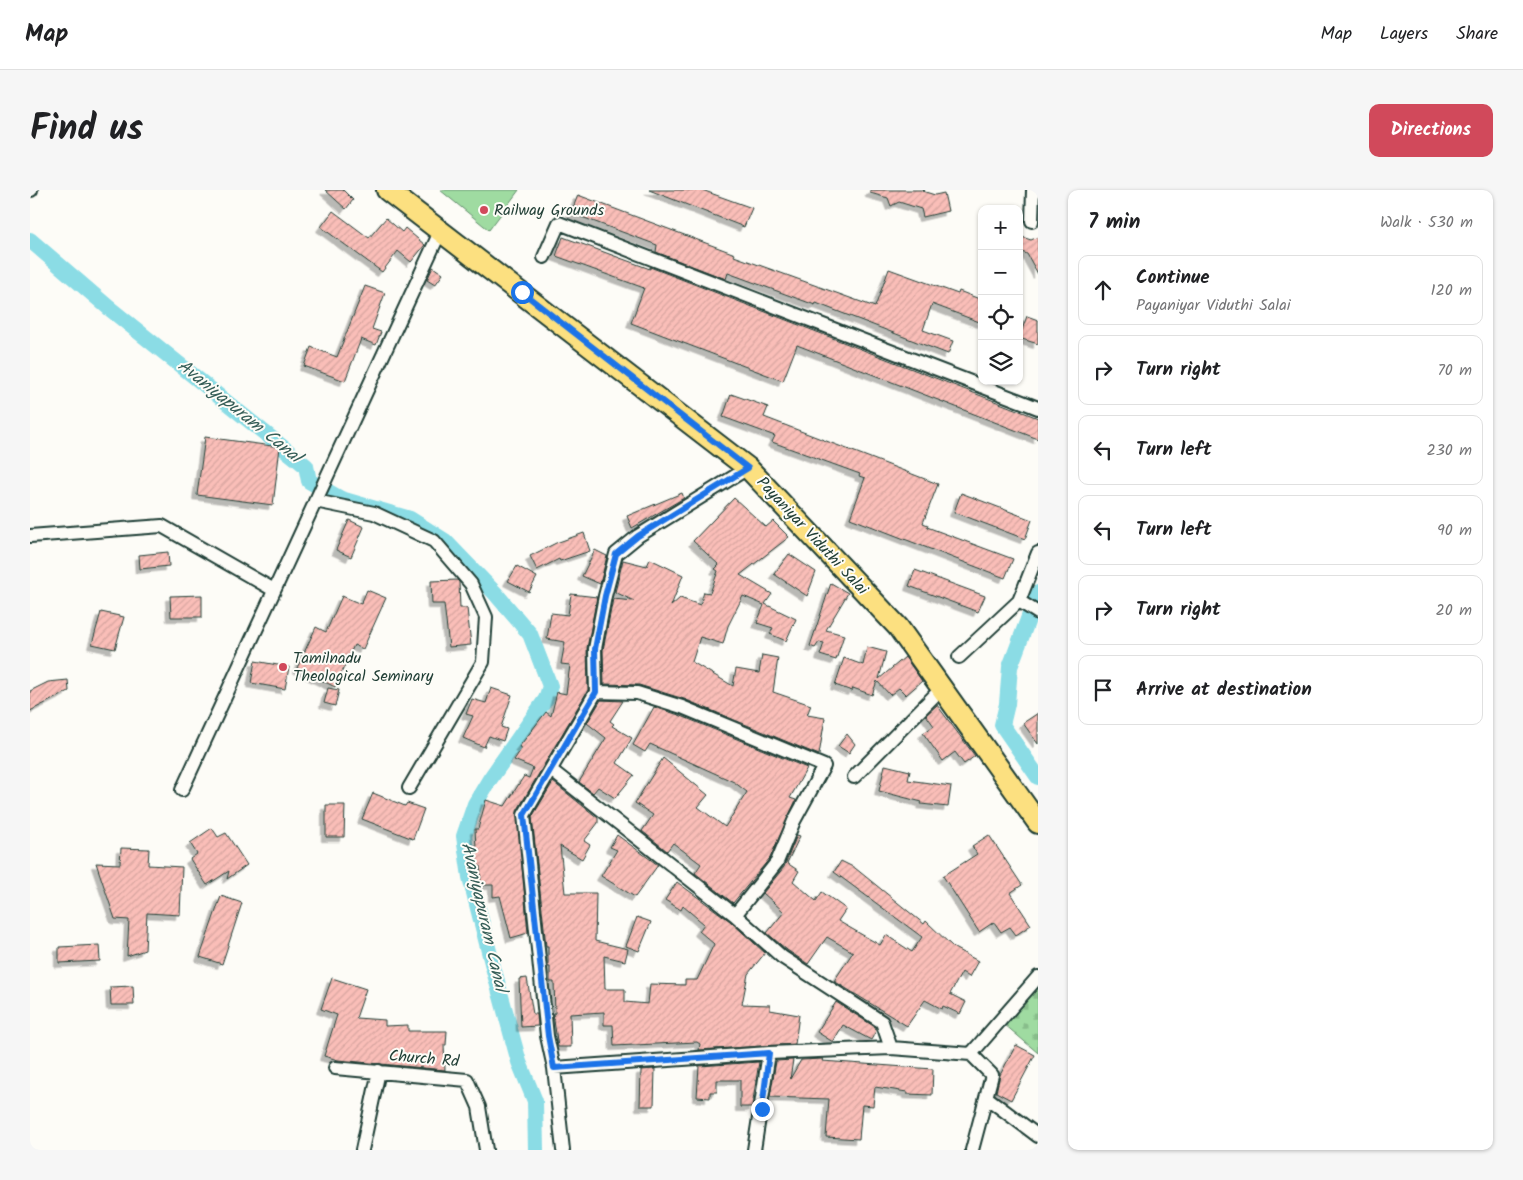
<!DOCTYPE html>
<html lang="en">
<head>
<meta charset="utf-8">
<style>
	:root { --surface:#fff; --page:#f6f6f6; --text:#202124; --muted:#757577; --line:#e0e0e0; --accent:#d1495b }
	body { margin:0; font-family:Kalam,sans-serif; background:var(--page); color:var(--text) }
	.controls { position:absolute; right:15px; top:15px; display:grid; overflow:hidden; border-radius:10px; box-shadow:0 1px 4px #0004 }
	.controls button { width:45px; height:45px; display:grid; place-items:center; padding:0; border:0; border-bottom:1px solid var(--line); background:var(--surface); color:var(--text); font:25px sans-serif }
	.stop { position:absolute; width:15px; height:15px; margin:-11px; border:4px solid #1a73e8; border-radius:50%; background:#fff }
	.stop.end { background:#1a73e8; border-color:#fff; box-shadow:0 1px 5px #0008 }
	.list { margin:0; padding:0; list-style:none }
	h2 { display:flex; justify-content:space-between; align-items:center; height:65px; margin:0; padding:0 20px; font-size:21px }
	h2 small { font-size:16px; font-weight:400; color:var(--muted) }
	.list li { display:grid; grid-template-columns:32px 1fr auto; gap:15px; align-items:center; box-sizing:border-box; height:70px; margin:0 10px 10px; padding:0 10px; border:1px solid var(--line); border-radius:10px }
	.list b { display:block; font-size:19px; white-space:nowrap }
	.list p { margin:0; font-size:16px; white-space:nowrap; color:var(--muted) }
	.list em { font-size:16px; font-style:normal; color:var(--muted) }
	.icon { flex:none; width:28px; height:28px; fill:none; stroke:currentColor; stroke-width:2; stroke-linecap:round; stroke-linejoin:round }
	.map { position:relative; flex:none; width:1008px; height:960px; overflow:hidden; border-radius:10px }
	header { display:flex; align-items:center; gap:30px; box-sizing:border-box; height:70px; padding:0 25px; background:var(--surface); border-bottom:1px solid var(--line) }
	header strong { font-size:24px }
	nav { display:flex; gap:28px; margin-inline-start:auto; font-size:18px }
	.intro { display:flex; align-items:center; justify-content:space-between; box-sizing:border-box; height:120px; padding:0 30px }
	h1 { margin:0; font-size:35px }
	.button { padding:12px 22px; border-radius:10px; background:var(--accent); color:#fff; font-size:18px; font-weight:700 }
	main { display:flex; gap:30px; padding:0 30px }
	aside { flex:1; background:var(--surface); border-radius:10px; box-shadow:0 1px 4px #0004 }
	.map>svg:first-child { display:block }
</style>
</head>
<body>
<header>
<strong>Map</strong>
<nav><a>Map</a><a>Layers</a><a>Share</a></nav>
</header>
<div class="intro"><h1>Find us</h1><a class="button">Directions</a></div>
<main>
<div class="map">
<svg width="1008" height="960" viewBox="0 0 1008 960">
	<defs>
		<pattern id="cemetery-stones" width="16" height="16" patternUnits="userSpaceOnUse" patternTransform="scale(1.25)"><rect width="16" height="16" fill="#9fdba1"/><path d="M2 7V4a2 2 0 0 1 4 0v3zM10 15v-3a2 2 0 0 1 4 0v3z" fill="#88bd8b"/></pattern>
		<pattern id="building-hatch" width="6" height="6" patternUnits="userSpaceOnUse" patternTransform="scale(1.25)"><rect width="6" height="6" fill="#fabeb8"/><path d="M-1 1l2-2M0 6l6-6M5 7l2-2" fill="none" stroke="#d6a49f"/></pattern>
		<filter id="shadow"><feDropShadow dx="-4.5" dy="4.5" stdDeviation="0" flood-color="#0004"/></filter>
	</defs>
	<rect width="100%" height="100%" fill="#fdfcf7"/>
	<filter id="ink" filterUnits="userSpaceOnUse"><feTurbulence type="fractalNoise" baseFrequency=".02" numOctaves="2"/><feDisplacementMap in="SourceGraphic" scale="10" xChannelSelector="R" yChannelSelector="G"/><feConvolveMatrix kernelMatrix="1 2 1 2 8 2 1 2 1" color-interpolation-filters="sRGB"/></filter>
	<g filter="url(#ink)">
		<!-- cemetery -->
		<path fill="url(#cemetery-stones)" stroke="#5f8c6a" d="M1008,794V863L974,834Z"/>
		<!-- pitch -->
		<path fill="#9fdba1" stroke="#5f8c6a" d="M410,0H489L459,40Z"/>
		<g fill="none" stroke-linecap="round" stroke-linejoin="round">
			<!-- canal -->
			<path stroke="#8bdce5" stroke-width="16" d="M0,50L79,118L276,276L279,291L311,309L380,329L415,351L465,403L500,444L520,496L516,509L460,589L445,614L434,646L440,687L463,777L489,872L505,911L506,960
				M1008,403L980,477L977,514L972,535L1008,587"/>
		</g>
		<!-- building -->
		<path fill="url(#building-hatch)" stroke="#1f3d34" filter="url(#shadow)" d="M295,0H313L323,10L316,19Z
			M619,0H672L722,18L714,37Z
			M840,0H895L892,1L905,5L914,3L918,21L893,27L891,19L869,12L861,16L858,8L840,3Z
			M548,5L705,64L704,66L845,117L859,79L928,104L929,101L952,110V133L902,114L893,140L923,151L918,164L786,113L785,115L698,83L696,89L626,62L627,55L541,23Z
			M303,21L339,48L356,28L372,42L375,38L395,55L381,72L368,61L352,82L291,37Z
			M989,46L1001,50L1008,47V84L997,64L989,61Z
			M533,47L620,79V77L1008,228V249L767,155L753,191L601,133L614,98L526,66Z
			M403,77L413,84L405,95L397,90Z
			M335,96L355,103L342,139L351,142L346,155L331,149L315,191L274,176L281,157L307,167Z
			M997,126L1008,130V154L989,148Z
			M701,204L738,217L734,227L908,294L893,333L898,335L897,337L983,369L975,388L820,328L835,288L829,286L830,284L742,252L745,246L693,227Z
			M175,247L250,257L243,315L167,305Z
			M652,303L654,308L602,338L597,326Z
			M931,303L1002,330L995,349L924,322Z
			M704,308L736,337L743,331L759,347L710,385L742,404L735,414L766,429L756,451L740,444L743,438L727,433L734,415L713,406L698,436L693,454L670,447L662,472L703,496L706,479L729,483L732,465L748,468L743,502L781,515L777,525L795,528L789,565L654,509L609,495L574,494L573,460L583,409L604,411L585,402L593,370L617,376L620,369L653,385L641,416L650,408L670,415L674,402L680,403L688,381L685,379L689,375L663,351Z
			M319,330L334,337L321,367L306,360Z
			M554,343L560,361L530,371L529,369L507,380L500,366L526,353Z
			M565,360L577,366L570,394L552,386Z
			M138,362L139,376L110,379L109,365Z
			M759,364L786,382L777,406L744,384Z
			M487,376L507,387L499,402L478,391Z
			M885,380L955,406L948,422L879,396Z
			M427,390L429,392L430,418H437L441,455L419,457L414,414H402L401,391Z
			M801,393L818,403L796,440L814,445L806,470L790,465L794,453L789,452L785,458L780,456Z
			M337,400L356,408L333,459L324,455L305,497L267,478L286,437L296,442L312,406L331,414Z
			M541,404L567,407L557,458L558,500L487,621L498,743L481,748L470,706L463,707V695H451L450,676H447L445,639H448L456,610L475,616L494,586L499,588L503,578L484,570L492,558L489,557L516,522L521,526L527,502L536,504L540,475L531,474L535,452L517,449L521,423L538,425Z
			M172,405V427H141L140,406Z
			M71,422L94,427L85,459L62,454Z
			M837,457L856,462L849,489L875,467L892,491L876,505L869,498L860,505L847,491L842,505L823,498L822,501L805,495L814,468L833,475Z
			M225,471L259,477L255,499L221,493Z
			M38,490L39,501L0,521V501L18,492Z
			M298,498L309,500L305,516L294,513Z
			M461,498L482,505L471,537L477,539L473,551L459,546L454,557L433,548L443,526L436,524L442,509L456,513Z
			M571,510L593,511L580,531L584,534L582,536L602,548L587,573L604,585L585,608L568,597L563,603L549,592L576,548L557,533Z
			M907,515L945,566L934,574L925,562L913,571L893,543L904,536L896,525Z
			M624,517L649,525L777,578L760,608L766,610L740,668L703,713L665,683L671,674L643,653L637,661L612,641L623,625L605,613L633,568L678,605L668,617L695,637L717,602L704,592L620,554L615,562L603,555Z
			M1008,523V554L993,533Z
			M817,544L825,554L819,563L808,556Z
			M855,575L880,581L878,590L921,596L918,617L891,614L892,612L849,601Z
			M523,592L568,628V633L554,651L560,655L552,669L530,656L535,703H566L565,751L598,759L595,771L574,766L575,799H595V812L618,814L620,794L655,795V790H667L684,754L669,741L674,734L653,716L651,720L635,710L647,692L700,731L735,763L718,784L712,814L740,815V820L769,825L765,854L669,860L670,854L667,852L584,856L583,835H574V822L540,824L541,857H528L523,824L525,823L524,792H520V777H518V756H516L502,627Z
			M343,603L375,616L377,613L394,619L383,649L332,629Z
			M296,615H315L314,647H296Z
			M182,638L188,647L196,643L217,675L197,689L199,681L177,695L160,669L167,664L160,653Z
			M587,645L628,675L605,707L571,686L587,660L580,657Z
			M767,645L770,646L757,673L769,681L763,691L786,711L792,702L816,719L808,731L850,755L856,745L882,762L892,747L804,682L811,671L825,678L894,734L896,731L924,758L948,771L939,787L932,782L920,804L936,812L930,824L913,816L912,819L895,810L877,836L804,791L823,762L797,747L778,774L757,760L737,743L754,722L733,703L754,677Z
			M959,645L992,695L980,703L1001,735L986,745L980,737L971,742L964,732L949,742L913,686L947,664L942,656Z
			M91,658L119,659L118,675L152,677L150,725L117,723L115,760L97,766L99,730L85,729L66,673L90,674Z
			M191,706L212,713L192,774L170,767Z
			M607,727L621,732L609,761L596,756Z
			M69,755L70,771L29,773V757Z
			M302,788L336,799L326,828L355,830V836L378,835V841H417L416,855H414L415,880L308,870L294,866L307,825L291,819Z
			M497,788L503,824H507L508,836L491,837L489,789Z
			M103,796L104,815H81L80,797Z
			M806,812L845,837L846,841L841,850L813,835L803,852L787,842Z
			M986,855L1005,865L981,910L966,902L970,885Z
			M793,869L792,871L903,879L902,905L877,904V902L845,897L843,916L832,915L829,949L796,947L799,909L740,907L746,871L763,870L760,889L771,870Z
			M729,872L722,917H710V890H687V902H680V908L667,907L669,876Z
			M625,879L624,916H610L611,880Z"/>
		<g fill="none" stroke-linecap="round" stroke-linejoin="round">
			<defs>
				<path id="street" d="M0,0H1
					M1002,31L1003,0
					M514,67L529,33L1008,218
					M285,311L344,323L404,351L441,394L456,427L453,472L379,598
					M0,346L132,336L244,400
					M989,411L1008,363
					M929,467L989,411L1008,423
					M521,580L705,725L752,767L852,832L861,858L941,864
					M824,587L912,498
					M152,600L410,42
					M705,725L747,672L764,631L794,576L652,517L607,503L566,502L565,459L575,406L586,364L608,346L718,278
					M305,878L437,890L449,917L456,960
					M524,878L739,863L861,858
					M956,907L1008,946
					M332,960L349,881
					M533,960L524,878L517,846L494,625L566,502
					M724,960L739,863
					M942,960L962,885L941,864L1008,787"/>
				<path id="primary" d="M357,0L718,278L868,437L1008,633"/>
			</defs>
			<!-- street casing -->
			<use href="#street" stroke="#1f3d34" stroke-width="16"/>
			<!-- primary casing -->
			<use href="#primary" stroke="#1f3d34" stroke-width="24"/>
			<!-- street -->
			<use href="#street" stroke="#fdfcf7" stroke-width="12"/>
			<!-- primary -->
			<use href="#primary" stroke="#fce080" stroke-width="20"/>
		</g>
	</g>
	<g fill="none" stroke-linecap="round" stroke-linejoin="round" filter="url(#ink)">
		<!-- route -->
		<path stroke="#1a73e8" stroke-width="6" d="M492,102L718,278L608,346L586,364L575,406L565,459L566,502L494,625L518,846L524,878L739,863L732,919"/>
	</g>
	<!-- markers -->
	<g fill="#d1495b" stroke="#fdfcf7" stroke-width="2">
		<circle cx="454" cy="20" r="5"/>
		<circle cx="253" cy="477" r="5"/>
	</g>
	<g text-anchor="middle" dominant-baseline="central" stroke-width="4" stroke-linejoin="round" paint-order="stroke">
		<!-- poi labels -->
		<g font-size="16" fill="#1f3d34" stroke="#fdfcf7" text-anchor="start">
			<text x="464" y="20">Railway Grounds</text>
			<text x="263" y="468">Tamilnadu<tspan x="263" dy="18">Theological Seminary</tspan></text>
		</g>
		<!-- street labels -->
		<g font-size="16" fill="#1f3d34" stroke="#fdfcf7">
			<text transform="translate(782 346) rotate(47)">Payaniyar Viduthi Salai</text>
			<text transform="translate(394 869) rotate(5)">Church Rd</text>
		</g>
		<!-- water labels -->
		<g font-size="18" font-style="italic" fill="#355d57" stroke="#fdfcf7">
			<text transform="translate(209 222) rotate(39)">Avaniyapuram Canal</text>
			<text transform="translate(453 727) rotate(77)">Avaniyapuram Canal</text>
		</g>
	</g>
</svg>
<div class="controls">
<button>+</button>
<button>−</button>
<button><svg class="icon" aria-label="locate" viewBox="0 0 24 24"><circle cx="12" cy="12" r="6"/><path d="M12 2v4M12 18v4M2 12h4M18 12h4"/></svg></button>
<button><svg class="icon" aria-label="layers" viewBox="0 0 24 24"><path d="M12 4l9 5-9 5-9-5zM3 14l9 5 9-5"/></svg></button>
</div>
<div class="stop" style="left:492px;top:102px"></div>
<div class="stop end" style="left:732px;top:919px"></div>
</div>
<aside>
<h2>7 min<small>Walk · 530 m</small></h2>
<ul class="list">
<li><svg class="icon" aria-label="ahead" viewBox="0 0 24 24"><path d="M12 20V5M6 11l6-6 6 6"/></svg><div><b>Continue</b><p>Payaniyar Viduthi Salai</p></div><em>120 m</em></li>
<li><svg class="icon" aria-label="right" viewBox="0 0 24 24"><path d="M7 20v-9h11M14 6l5 5-5 5"/></svg><div><b>Turn right</b></div><em>70 m</em></li>
<li><svg class="icon" aria-label="left" viewBox="0 0 24 24"><path d="M17 20v-9H6M10 6l-5 5 5 5"/></svg><div><b>Turn left</b></div><em>230 m</em></li>
<li><svg class="icon" aria-label="left" viewBox="0 0 24 24"><path d="M17 20v-9H6M10 6l-5 5 5 5"/></svg><div><b>Turn left</b></div><em>90 m</em></li>
<li><svg class="icon" aria-label="right" viewBox="0 0 24 24"><path d="M7 20v-9h11M14 6l5 5-5 5"/></svg><div><b>Turn right</b></div><em>20 m</em></li>
<li><svg class="icon" aria-label="arrive" viewBox="0 0 24 24"><path d="M6 21V4h12l-3 4 3 4H6"/></svg><div><b>Arrive at destination</b></div></li>
</ul>
</aside>
</main>
</body>
</html>
